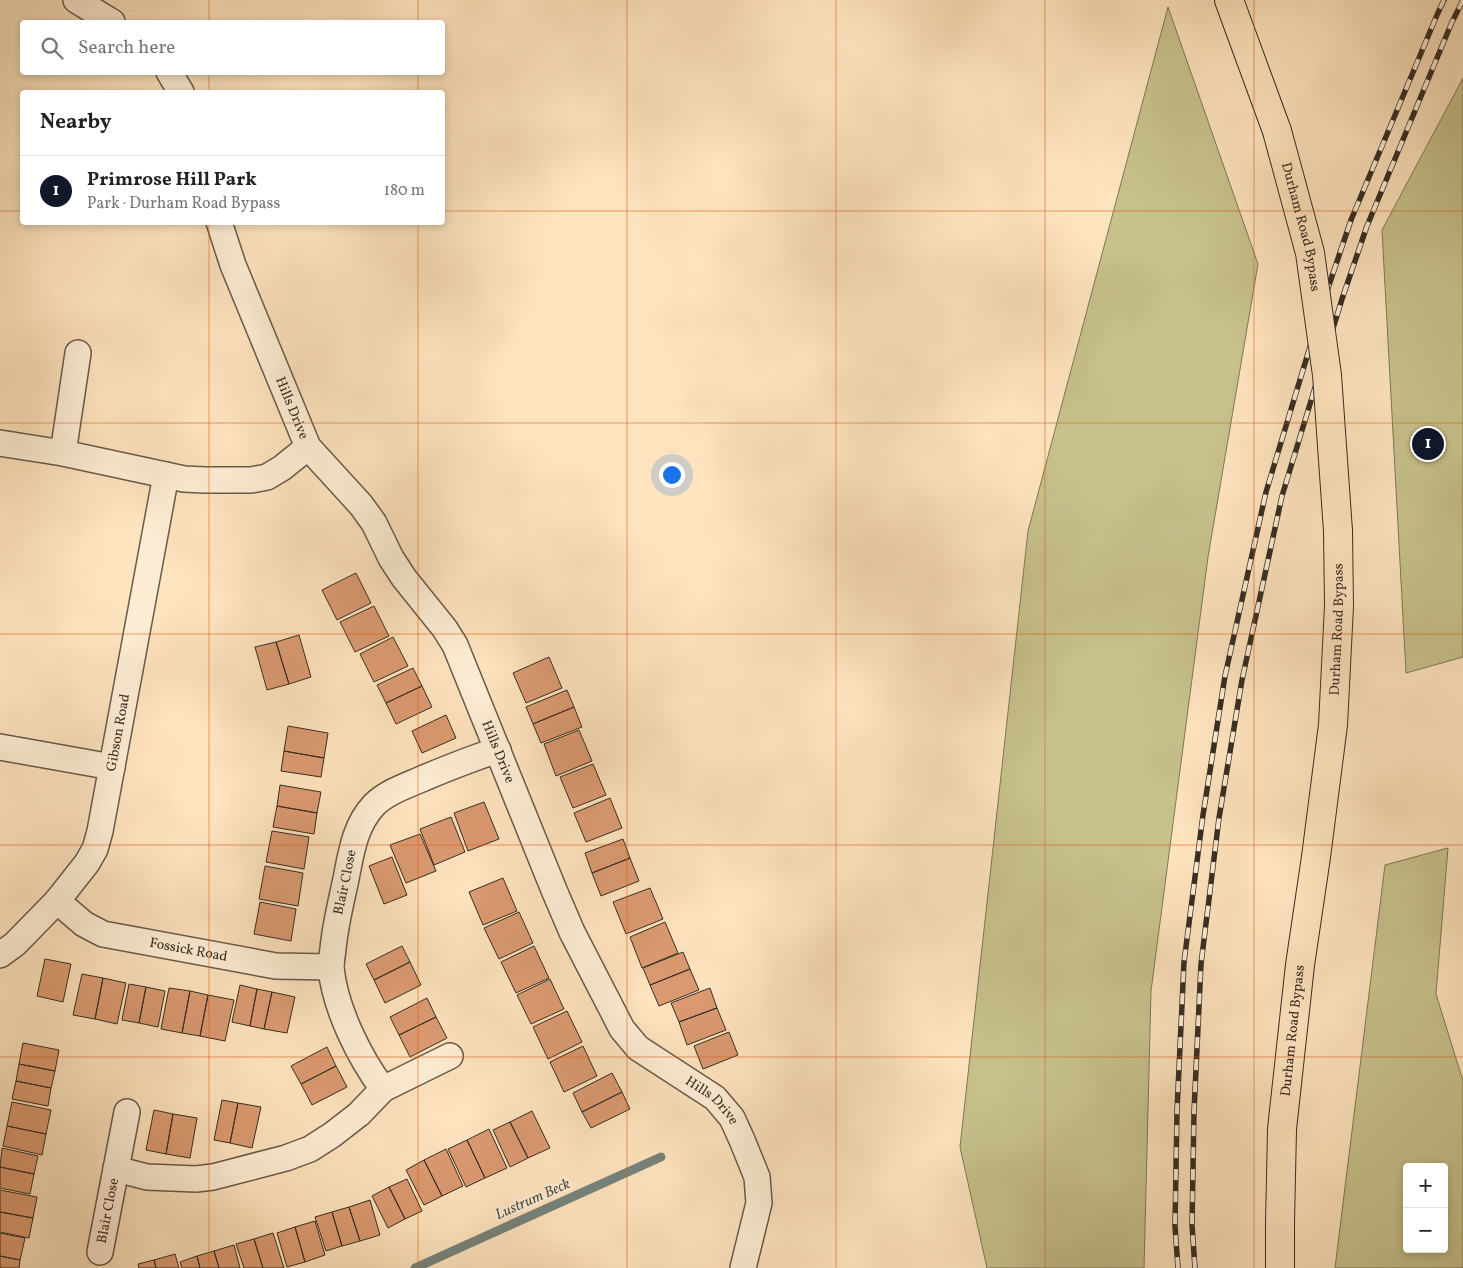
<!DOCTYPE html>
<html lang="en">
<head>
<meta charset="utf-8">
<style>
	:root { --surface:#fff; --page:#f2f2f2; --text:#222; --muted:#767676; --line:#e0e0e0; --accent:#111827 }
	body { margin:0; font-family:Vollkorn,serif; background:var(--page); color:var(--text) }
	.controls { position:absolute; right:15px; bottom:15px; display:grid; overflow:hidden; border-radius:5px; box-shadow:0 2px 8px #0003 }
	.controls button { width:45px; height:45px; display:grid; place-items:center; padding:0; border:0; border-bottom:1px solid var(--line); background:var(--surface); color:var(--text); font:25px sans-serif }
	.you { position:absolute; left:671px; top:474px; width:18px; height:18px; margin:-12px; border:4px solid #fff; border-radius:50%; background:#1a73e8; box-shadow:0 0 0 8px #1a73e833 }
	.badge { display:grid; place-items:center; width:32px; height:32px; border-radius:50%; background:var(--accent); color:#fff; font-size:16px; font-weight:700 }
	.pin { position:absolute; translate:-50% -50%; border:2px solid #fff; box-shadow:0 1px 5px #0006 }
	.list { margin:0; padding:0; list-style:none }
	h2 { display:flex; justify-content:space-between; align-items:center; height:65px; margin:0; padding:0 20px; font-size:21px }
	h2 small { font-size:16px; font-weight:400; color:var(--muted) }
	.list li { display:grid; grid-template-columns:32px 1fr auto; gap:15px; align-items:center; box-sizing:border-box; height:70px; padding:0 20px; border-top:1px solid var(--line) }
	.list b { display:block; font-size:19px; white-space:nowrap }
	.list p { margin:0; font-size:16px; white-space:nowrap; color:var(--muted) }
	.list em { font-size:16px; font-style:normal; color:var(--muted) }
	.icon { flex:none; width:28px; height:28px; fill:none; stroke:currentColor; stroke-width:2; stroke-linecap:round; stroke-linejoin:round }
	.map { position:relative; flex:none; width:1463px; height:1268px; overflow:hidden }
	.search { position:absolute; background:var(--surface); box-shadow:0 2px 8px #0003; left:20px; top:20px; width:425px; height:55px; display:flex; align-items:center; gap:12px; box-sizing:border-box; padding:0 18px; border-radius:5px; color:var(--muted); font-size:19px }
	.panel { position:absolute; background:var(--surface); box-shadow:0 2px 8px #0003; left:20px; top:90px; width:425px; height:135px; border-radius:5px }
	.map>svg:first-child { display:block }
</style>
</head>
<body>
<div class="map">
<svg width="1463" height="1268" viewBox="0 0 1463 1268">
	<rect width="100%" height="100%" fill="#fde3be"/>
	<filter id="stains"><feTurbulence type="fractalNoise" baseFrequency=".004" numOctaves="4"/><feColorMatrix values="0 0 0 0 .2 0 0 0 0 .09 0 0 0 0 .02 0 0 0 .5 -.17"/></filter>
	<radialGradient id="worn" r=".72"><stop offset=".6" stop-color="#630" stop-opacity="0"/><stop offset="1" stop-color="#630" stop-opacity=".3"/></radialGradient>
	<!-- green -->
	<path fill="#c7c18c" stroke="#7e7757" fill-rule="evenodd" d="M1168,7L1258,264L1208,557L1151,991L1144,1268H987L960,1147L1028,531Z
		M1463,78V657L1406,673L1382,230Z
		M1448,848L1436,994L1463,1081V1268H1335L1385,865ZM1407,1167H1444V1249H1407Z"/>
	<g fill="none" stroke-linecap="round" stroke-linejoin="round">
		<!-- stream -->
		<path stroke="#76837b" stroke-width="9" d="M415,1268L661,1157"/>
	</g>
	<!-- building -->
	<path fill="#db9a71" stroke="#362d22" d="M356,573L371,603L337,620L322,590Z
		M374,606L389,636L355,652L340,622Z
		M299,635L311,677L289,684L276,642Z
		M393,637L408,666L374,682L360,654Z
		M276,642L289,684L267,690L255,647Z
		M549,657L562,688L526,703L513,673Z
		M413,668L422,686L386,703L377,685Z
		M422,686L432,707L396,724L386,703Z
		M567,690L574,707L533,724L526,707Z
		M574,707L582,727L541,743L533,724Z
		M446,715L456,738L422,753L412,731Z
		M288,726L328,733L324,758L284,751Z
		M579,730L592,761L556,776L544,744Z
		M284,751L324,758L321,777L281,771Z
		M593,764L606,795L573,808L560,777Z
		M280,785L321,792L317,813L277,806Z
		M610,798L622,828L586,842L574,813Z
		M484,802L499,839L468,851L454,813Z
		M277,806L317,813L314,834L273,827Z
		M451,817L465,852L434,865L420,829Z
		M272,831L309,837L304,869L266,862Z
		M420,834L436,871L406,883L390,845Z
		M623,839L630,858L592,873L585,853Z
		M392,857L407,895L384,904L369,866Z
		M630,858L639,881L601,896L592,873Z
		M265,866L303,873L298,906L259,899Z
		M503,878L517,911L483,925L469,892Z
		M650,888L663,919L626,934L613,902Z
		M260,902L296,909L291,941L254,934Z
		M519,912L533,943L499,959L484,928Z
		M665,922L678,953L642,968L630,937Z
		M402,946L410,962L374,980L366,964Z
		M534,946L549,978L516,993L501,962Z
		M683,952L690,969L650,985L643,968Z
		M45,959L71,964L63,1002L37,996Z
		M410,962L421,985L385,1003L374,980Z
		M690,969L699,990L659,1006L650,985Z
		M82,974L103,978L95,1019L73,1015Z
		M103,978L126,983L117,1024L95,1019Z
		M550,979L564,1009L531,1024L517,995Z
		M129,984L146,987L139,1023L122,1020Z
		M240,985L257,989L250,1026L232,1022Z
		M146,987L165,991L158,1027L139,1023Z
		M169,988L190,991L182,1033L161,1029Z
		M710,988L717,1008L679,1022L671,1003Z
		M257,989L272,992L264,1029L250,1026Z
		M190,991L208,995L200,1036L182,1033Z
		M272,992L295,997L287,1033L264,1029Z
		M208,995L234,1000L225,1041L200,1036Z
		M427,998L436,1017L399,1035L390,1017Z
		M717,1008L726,1030L687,1045L679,1022Z
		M567,1011L582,1042L548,1059L533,1027Z
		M436,1017L447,1038L410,1057L399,1035Z
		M729,1032L738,1055L703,1069L694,1046Z
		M23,1043L59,1050L55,1071L19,1064Z
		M583,1046L597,1076L564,1092L550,1062Z
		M327,1047L336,1066L301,1084L291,1066Z
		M19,1064L55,1071L51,1088L16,1081Z
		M336,1066L347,1087L312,1105L301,1084Z
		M612,1073L622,1092L582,1112L573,1093Z
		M16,1081L51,1088L48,1106L12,1099Z
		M622,1092L630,1109L591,1128L582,1112Z
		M222,1100L238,1103L230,1143L214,1140Z
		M12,1102L51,1110L46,1134L7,1126Z
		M238,1103L261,1107L252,1148L230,1143Z
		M154,1110L173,1114L166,1154L146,1150Z
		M532,1111L550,1148L528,1158L510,1122Z
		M173,1114L197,1118L190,1158L166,1154Z
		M510,1122L528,1158L510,1167L493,1130Z
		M7,1126L46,1134L42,1155L3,1146Z
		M489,1129L507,1168L485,1178L467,1140Z
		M467,1140L485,1178L466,1187L448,1149Z
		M2,1148L38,1156L34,1174L0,1167Z
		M446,1149L463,1186L442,1196L424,1160Z
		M424,1160L442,1196L424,1205L406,1170Z
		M0,1167L34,1174L30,1194L0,1188Z
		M407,1179L422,1211L405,1219L389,1187Z
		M389,1187L405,1219L388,1228L372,1196Z
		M0,1190L37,1197L33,1218L0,1212Z
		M370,1200L380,1235L360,1241L349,1207Z
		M349,1207L360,1241L342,1246L332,1212Z
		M0,1212L33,1218L29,1238L0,1232Z
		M332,1212L342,1246L326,1251L315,1217Z
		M315,1221L325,1255L305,1262L295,1227Z
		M295,1227L305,1262L287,1267L277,1233Z
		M0,1233L25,1238L20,1260L0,1256Z
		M273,1233L284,1268H263L254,1239Z
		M254,1239L263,1268H244L236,1244Z
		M234,1245L240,1268H219L214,1251Z
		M214,1251L219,1268H200L197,1256Z
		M175,1254L179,1268H156L154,1260Z
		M0,1256L20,1260L19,1268H0Z
		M197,1256L200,1268H182L180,1262Z
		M154,1260L156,1268H139L138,1264Z"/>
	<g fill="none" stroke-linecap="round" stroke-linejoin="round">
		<defs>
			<g id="minor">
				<path d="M76,0L112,22"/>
				<path d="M169,72L181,92"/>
				<path id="s1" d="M219,222L233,265L308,447L361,505L374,523L391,558L404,578L445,629L455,645L554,890L572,932L622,1029L638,1048L715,1098L732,1118L742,1140L757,1177L759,1203L743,1268"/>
				<path d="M0,443L63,453L184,479L205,480H251L267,477L282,468L308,447"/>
				<path d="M63,453L78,353"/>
				<path d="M0,747L112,767"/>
				<path id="s2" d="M57,901L84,924L103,934L276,966L331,967"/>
				<path id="s3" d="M0,955L15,944L57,901L87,863L95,849L100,831L166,475"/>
				<path id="s4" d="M383,1089C359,1057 335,1008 331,968C331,962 332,956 333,949C335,926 341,902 346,879C351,853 355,825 374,805C387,792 406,786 424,778C448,768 473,758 498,750"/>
				<path d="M116,1169L147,1177L196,1179L213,1177L286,1158L310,1149L332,1135L359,1114L383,1089L450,1056"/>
				<path id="s5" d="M100,1252L127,1112"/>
			</g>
			<g id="primary">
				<path d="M1229,0L1277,131"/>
				<path id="s6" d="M1280,1268V1223L1282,1129L1300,965L1316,857L1333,725L1339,606L1338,531"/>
			</g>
		</defs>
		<!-- minor casing -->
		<use href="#minor" stroke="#685a49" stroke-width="28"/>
		<!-- primary casing -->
		<use href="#primary" stroke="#362d22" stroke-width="30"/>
		<!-- minor -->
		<use href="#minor" stroke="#feedd5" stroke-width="25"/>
		<!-- primary -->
		<use href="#primary" stroke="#fde3be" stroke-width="28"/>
		<defs>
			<path id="rail" d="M1178,1268L1175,1226L1177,1111L1184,962L1203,815L1225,676L1266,492L1326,294L1351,220L1437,15L1444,0
				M1195,1268L1192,1225L1194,1112L1201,964L1219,818L1242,680L1282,496L1342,299L1367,226L1452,22L1463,0"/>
		</defs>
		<!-- rail casing -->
		<use href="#rail" stroke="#362d22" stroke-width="5.5"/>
		<!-- rail -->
		<use href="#rail" stroke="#feedd5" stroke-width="4" stroke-dasharray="11" stroke-linecap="butt"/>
		<defs>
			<g id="primary-bridge">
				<path id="s7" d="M1277,131L1310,253L1327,375L1338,531"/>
			</g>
		</defs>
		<!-- primary-bridge casing -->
		<use href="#primary-bridge" stroke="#362d22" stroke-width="30" stroke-linecap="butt"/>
		<!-- primary-bridge -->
		<use href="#primary-bridge" stroke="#fde3be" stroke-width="28"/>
	</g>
	<!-- grid -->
	<path fill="none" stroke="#df570d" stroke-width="1" stroke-opacity="0.55" d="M209,0V22M418,0V22M627,0V1268M836,0V1268M1045,0V1268M1254,0V1268M209,72V92M418,72V92M0,211H22M442,211H1463M209,222V1268M418,222V1268M0,423H1463M0,634H1463M0,845H1463M0,1057H1463"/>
	<g text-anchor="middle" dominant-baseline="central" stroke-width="4" stroke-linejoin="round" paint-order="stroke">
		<!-- street labels -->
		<g font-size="14" fill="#362d22" stroke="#feedd5">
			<text stroke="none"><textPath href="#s7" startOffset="99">Durham Road Bypass</textPath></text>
			<text stroke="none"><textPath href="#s1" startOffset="200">Hills Drive</textPath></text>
			<text stroke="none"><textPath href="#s6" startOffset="642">Durham Road Bypass</textPath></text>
			<text stroke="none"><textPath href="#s3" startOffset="262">Gibson Road</textPath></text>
			<text stroke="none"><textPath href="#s1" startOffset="605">Hills Drive</textPath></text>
			<text stroke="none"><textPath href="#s4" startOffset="220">Blair Close</textPath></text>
			<text stroke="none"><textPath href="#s2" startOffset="144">Fossick Road</textPath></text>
			<text stroke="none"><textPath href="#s6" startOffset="238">Durham Road Bypass</textPath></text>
			<text stroke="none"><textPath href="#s1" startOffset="1025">Hills Drive</textPath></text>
			<text stroke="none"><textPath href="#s5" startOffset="42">Blair Close</textPath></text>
		</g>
		<!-- water labels -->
		<g font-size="15" font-style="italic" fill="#505147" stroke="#feedd5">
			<text transform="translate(533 1200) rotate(-24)">Lustrum Beck</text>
		</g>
	</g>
	<rect width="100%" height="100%" filter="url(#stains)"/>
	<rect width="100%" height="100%" fill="url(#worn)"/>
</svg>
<div class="controls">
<button>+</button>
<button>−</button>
</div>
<div class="you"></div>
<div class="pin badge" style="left:1428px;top:444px">1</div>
<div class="search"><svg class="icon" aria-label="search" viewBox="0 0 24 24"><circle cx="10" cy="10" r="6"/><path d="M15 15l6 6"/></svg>Search here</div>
<section class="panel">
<h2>Nearby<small></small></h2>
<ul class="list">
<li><span class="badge">1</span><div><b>Primrose Hill Park</b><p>Park · Durham Road Bypass</p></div><em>180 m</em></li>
</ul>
</section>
</div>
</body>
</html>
